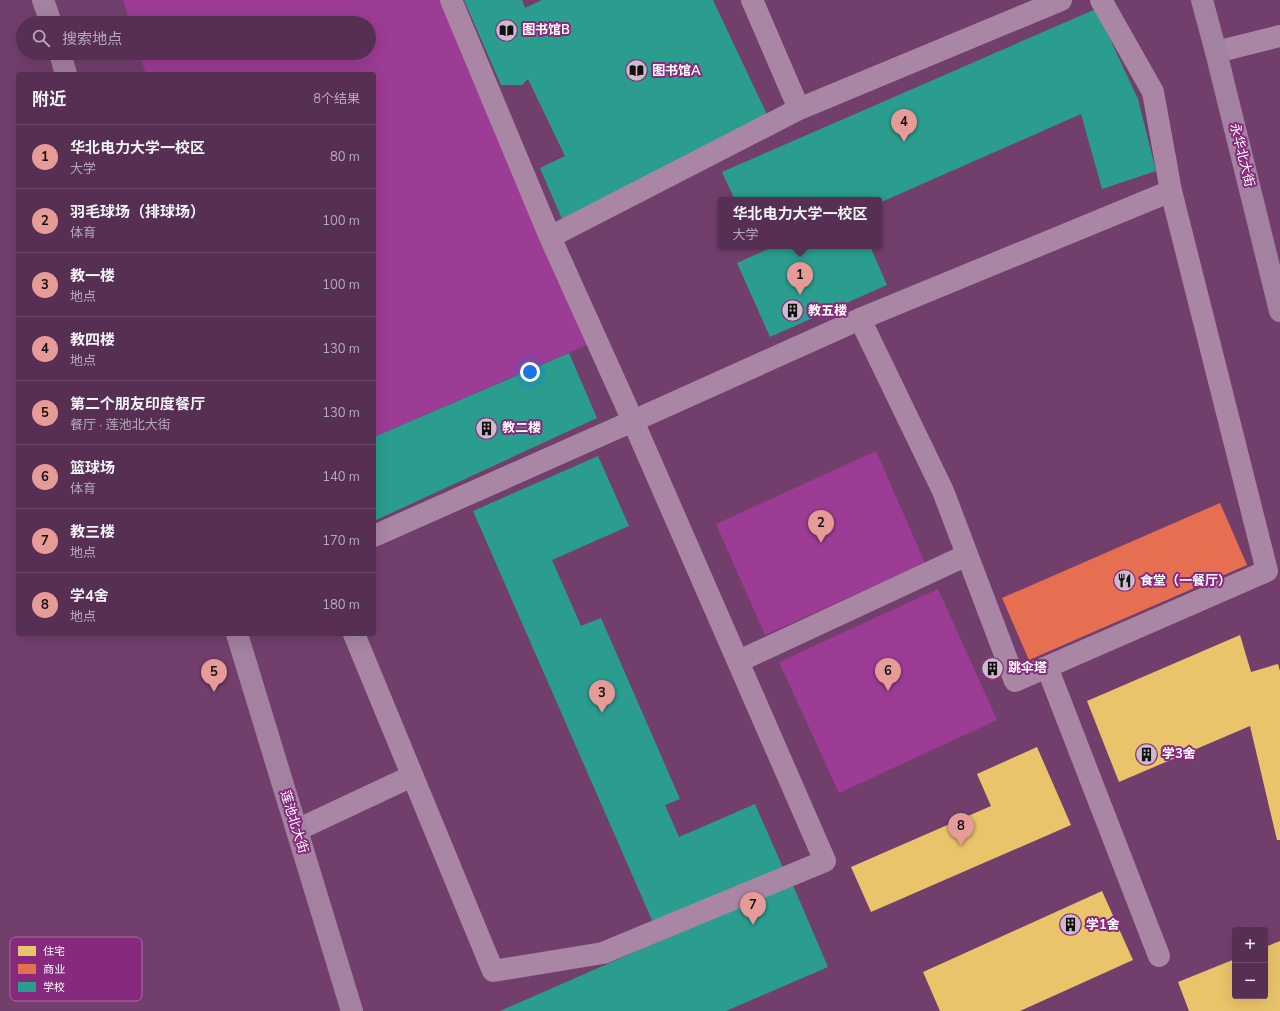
<!DOCTYPE html>
<html lang="zh">
<head>
<meta charset="utf-8">
<style>
	:root { --surface:#562f52; --page:#5c3759; --text:#f1f3f6; --muted:#b6a9b8; --line:#6c4a69; --accent:#e69b98 }
	body { margin:0; font-family:"Nunito Sans","Noto Sans SC",sans-serif; background:var(--page); color:var(--text) }
	.controls { position:absolute; right:12px; bottom:12px; display:grid; overflow:hidden; border-radius:4px; box-shadow:0 4px 16px #0002 }
	.controls button { width:36px; height:36px; display:grid; place-items:center; padding:0; border:0; border-bottom:1px solid var(--line); background:var(--surface); color:var(--text); font:20px sans-serif }
	.you { position:absolute; left:530px; top:372px; width:14px; height:14px; margin:-10px; border:3px solid #fff; border-radius:50%; background:#1a73e8; box-shadow:0 0 0 6px #1a73e833 }
	.badge { display:grid; place-items:center; width:26px; height:26px; border-radius:50%; background:var(--accent); color:#111; font-size:13px; font-weight:700 }
	.pin { position:absolute; translate:-50% -33px; filter:drop-shadow(0 1px 2px #0008) }
	.pin::after { content:''; position:absolute; top:21px; width:14px; height:12px; background:inherit; clip-path:polygon(0 0,100% 0,50% 100%) }
	.popup { position:absolute; left:718px; top:197px; width:164px; height:52px; box-sizing:border-box; display:grid; place-content:center; border-radius:4px; background:var(--surface); filter:drop-shadow(0 1px 3px #0005); font-size:13px; white-space:nowrap; color:var(--muted) }
	.popup b { font-size:15px; color:var(--text) }
	.popup::after { content:''; position:absolute; left:50%; top:100%; margin-left:-8px; border:8px solid transparent; border-top-color:var(--surface) }
	.list { margin:0; padding:0; list-style:none }
	h2 { display:flex; justify-content:space-between; align-items:center; height:52px; margin:0; padding:0 16px; font-size:17px }
	h2 small { font-size:13px; font-weight:400; color:var(--muted) }
	.list li { display:grid; grid-template-columns:26px 1fr auto; gap:12px; align-items:center; box-sizing:border-box; height:64px; padding:0 16px; border-top:1px solid var(--line) }
	.list b { display:block; font-size:15px; white-space:nowrap }
	.list p { margin:0; font-size:13px; white-space:nowrap; color:var(--muted) }
	.list em { font-size:13px; font-style:normal; color:var(--muted) }
	.icon { flex:none; width:22px; height:22px; fill:none; stroke:currentColor; stroke-width:2; stroke-linecap:round; stroke-linejoin:round }
	.map { position:relative; flex:none; width:1280px; height:1011px; overflow:hidden }
	.search { position:absolute; background:var(--surface); box-shadow:0 4px 16px #0002; left:16px; top:16px; width:360px; height:44px; display:flex; align-items:center; gap:10px; box-sizing:border-box; padding:0 14px; border-radius:22px; color:var(--muted); font-size:15px }
	.panel { position:absolute; background:var(--surface); box-shadow:0 4px 16px #0002; left:16px; top:72px; width:360px; height:564px; border-radius:4px }
	.map>svg:first-child { display:block }
</style>
</head>
<body>
<div class="map">
<svg width="1280" height="1011" viewBox="0 0 1280 1011">
	<rect width="100%" height="100%" fill="#723f6d"/>
	<!-- green -->
	<path fill="#9c3c94" d="M123,0H455L598,340L374,437V74H146L139,53H369V23H130Z
		M876,451L925,563L765,635L716,524Z
		M938,589L997,720L839,793L779,662Z"/>
	<!-- homes -->
	<path fill="#e9c46a" d="M1240,635L1251,672L1278,664L1280,671V840H1277L1250,726L1119,782L1087,701Z
		M1037,747L1071,825L871,912L851,867L991,806L977,774Z
		M1102,891L1133,960L1020,1011H940L923,972Z
		M1280,941V1011H1189L1178,982L1235,959V996H1265V947Z"/>
	<!-- shops -->
	<path fill="#e76f51" d="M1220,503L1247,565L1029,660L1002,598Z"/>
	<!-- schools -->
	<path fill="#2a9d8f" d="M464,0H522L525,8L542,0H713L771,123L565,226L540,168L565,156L528,79L522,85H501Z
		M1096,9L1138,99L1156,171L1102,189L1081,114L879,203V200H735L722,172Z
		M775,246H870L887,285L770,337L737,263Z
		M569,353L597,418L374,521V437Z
		M598,456L629,526L552,560L581,626L601,618L680,799L665,805L679,837L755,804L784,870L655,927L473,511Z
		M989,657L996,658L1002,674L999,677L993,680L986,678L981,672V669L983,662Z
		M792,883L828,967L726,1011H500Z"/>
	<g fill="none" stroke-linecap="round" stroke-linejoin="round">
		<!-- street -->
		<path stroke="#a886a4" stroke-width="22" d="M451,0L550,237
			M752,0L799,109L1061,0
			M1101,0L1153,92L1171,191L1267,571L1015,681L943,491L860,319L1171,191
			M1216,52L1280,36
			M799,109L550,237L633,421L860,319
			M354,634L493,971L603,953L825,861L633,421L374,536
			M739,661L967,555
			M1047,667L1159,956
			M297,830L412,776"/>
		<!-- secondary -->
		<path stroke="#a381a0" stroke-width="22" d="M43,0L51,23
			M1202,0L1216,52L1280,311
			M60,53L66,74
			M237,634L352,1011"/>
	</g>
	<!-- icons -->
	<defs>
		<symbol id="library-disc" viewBox="-11 -11 22 22"><circle r="9.5" fill="#cebccc" stroke="#872a7e"/><path d="M-6-4Q-3-5.5-.7-3.5V5Q-3 3-6 4ZM6-4Q3-5.5 .7-3.5V5Q3 3 6 4Z" fill="#111"/></symbol>
		<symbol id="building-disc" viewBox="-11 -11 22 22"><circle r="9.5" fill="#cebccc" stroke="#872a7e"/><path d="M-4-6H4V6H1V3H-1V6H-4ZM-2.5-4.3h1.7v1.8h-1.7ZM.8-4.3h1.7v1.8H.8ZM-2.5-1h1.7V.8h-1.7ZM.8-1h1.7V.8H.8Z" fill="#111"/></symbol>
		<symbol id="restaurant-disc" viewBox="-11 -11 22 22"><circle r="9.5" fill="#cebccc" stroke="#872a7e"/><path d="M-5-6h1v4h1v-4h1v4h1v-4h1v5L-1.5 .5V6h-2V.5L-5-1ZM5-6V6H3V1.5H1.5Q1.5-4 5-6Z" fill="#111"/></symbol>
	</defs>
	<g fill-rule="evenodd">
		<use href="#library-disc" x="494" y="18" width="25" height="25"/>
		<use href="#library-disc" x="624" y="58" width="25" height="25"/>
		<use href="#building-disc" x="780" y="298" width="25" height="25"/>
		<use href="#building-disc" x="474" y="416" width="25" height="25"/>
		<use href="#restaurant-disc" x="1112" y="568" width="25" height="25"/>
		<use href="#building-disc" x="980" y="656" width="25" height="25"/>
		<use href="#building-disc" x="1134" y="742" width="25" height="25"/>
		<use href="#building-disc" x="1058" y="912" width="25" height="25"/>
	</g>
	<g text-anchor="middle" dominant-baseline="central" stroke-width="4" stroke-linejoin="round" paint-order="stroke">
		<!-- poi labels -->
		<g font-size="13" font-weight="bold" fill="#fff" stroke="#872a7e" text-anchor="start">
			<text x="522" y="30">图书馆B</text>
			<text x="652" y="71">图书馆A</text>
			<text x="808" y="311">教五楼</text>
			<text x="502" y="428">教二楼</text>
			<text x="1140" y="581">食堂（一餐厅）</text>
			<text x="1008" y="668">跳伞塔</text>
			<text x="1162" y="754">学3舍</text>
			<text x="1086" y="925">学1舍</text>
		</g>
		<!-- street labels -->
		<g font-size="13" fill="#fff" stroke="#872a7e">
			<text transform="translate(1242 155) rotate(76)">永华北大街</text>
			<text transform="translate(294 822) rotate(73)">莲池北大街</text>
		</g>
	</g>
	<!-- legend -->
	<rect x="10" y="937" width="132" height="64" rx="6" fill="#872a7e" stroke="#ab6aa5" stroke-width="1"/>
	<rect x="18" y="946" width="18" height="10" fill="#e9c46a"/>
	<rect x="18" y="964" width="18" height="10" fill="#e76f51"/>
	<rect x="18" y="982" width="18" height="10" fill="#2a9d8f"/>
	<g font-size="11" fill="#fff">
		<text x="43" y="955">住宅</text>
		<text x="43" y="973">商业</text>
		<text x="43" y="991">学校</text>
	</g>
</svg>
<div class="controls">
<button>+</button>
<button>−</button>
</div>
<div class="you"></div>
<div class="pin badge" style="left:800px;top:295px">1</div>
<div class="popup"><b>华北电力大学一校区</b>大学</div>
<div class="pin badge" style="left:821px;top:543px">2</div>
<div class="pin badge" style="left:602px;top:713px">3</div>
<div class="pin badge" style="left:904px;top:142px">4</div>
<div class="pin badge" style="left:214px;top:692px">5</div>
<div class="pin badge" style="left:888px;top:691px">6</div>
<div class="pin badge" style="left:753px;top:925px">7</div>
<div class="pin badge" style="left:961px;top:846px">8</div>
<div class="search"><svg class="icon" aria-label="search" viewBox="0 0 24 24"><circle cx="10" cy="10" r="6"/><path d="M15 15l6 6"/></svg>搜索地点</div>
<section class="panel">
<h2>附近<small>8个结果</small></h2>
<ul class="list">
<li><span class="badge">1</span><div><b>华北电力大学一校区</b><p>大学</p></div><em>80 m</em></li>
<li><span class="badge">2</span><div><b>羽毛球场（排球场）</b><p>体育</p></div><em>100 m</em></li>
<li><span class="badge">3</span><div><b>教一楼</b><p>地点</p></div><em>100 m</em></li>
<li><span class="badge">4</span><div><b>教四楼</b><p>地点</p></div><em>130 m</em></li>
<li><span class="badge">5</span><div><b>第二个朋友印度餐厅</b><p>餐厅 · 莲池北大街</p></div><em>130 m</em></li>
<li><span class="badge">6</span><div><b>篮球场</b><p>体育</p></div><em>140 m</em></li>
<li><span class="badge">7</span><div><b>教三楼</b><p>地点</p></div><em>170 m</em></li>
<li><span class="badge">8</span><div><b>学4舍</b><p>地点</p></div><em>180 m</em></li>
</ul>
</section>
</div>
</body>
</html>
